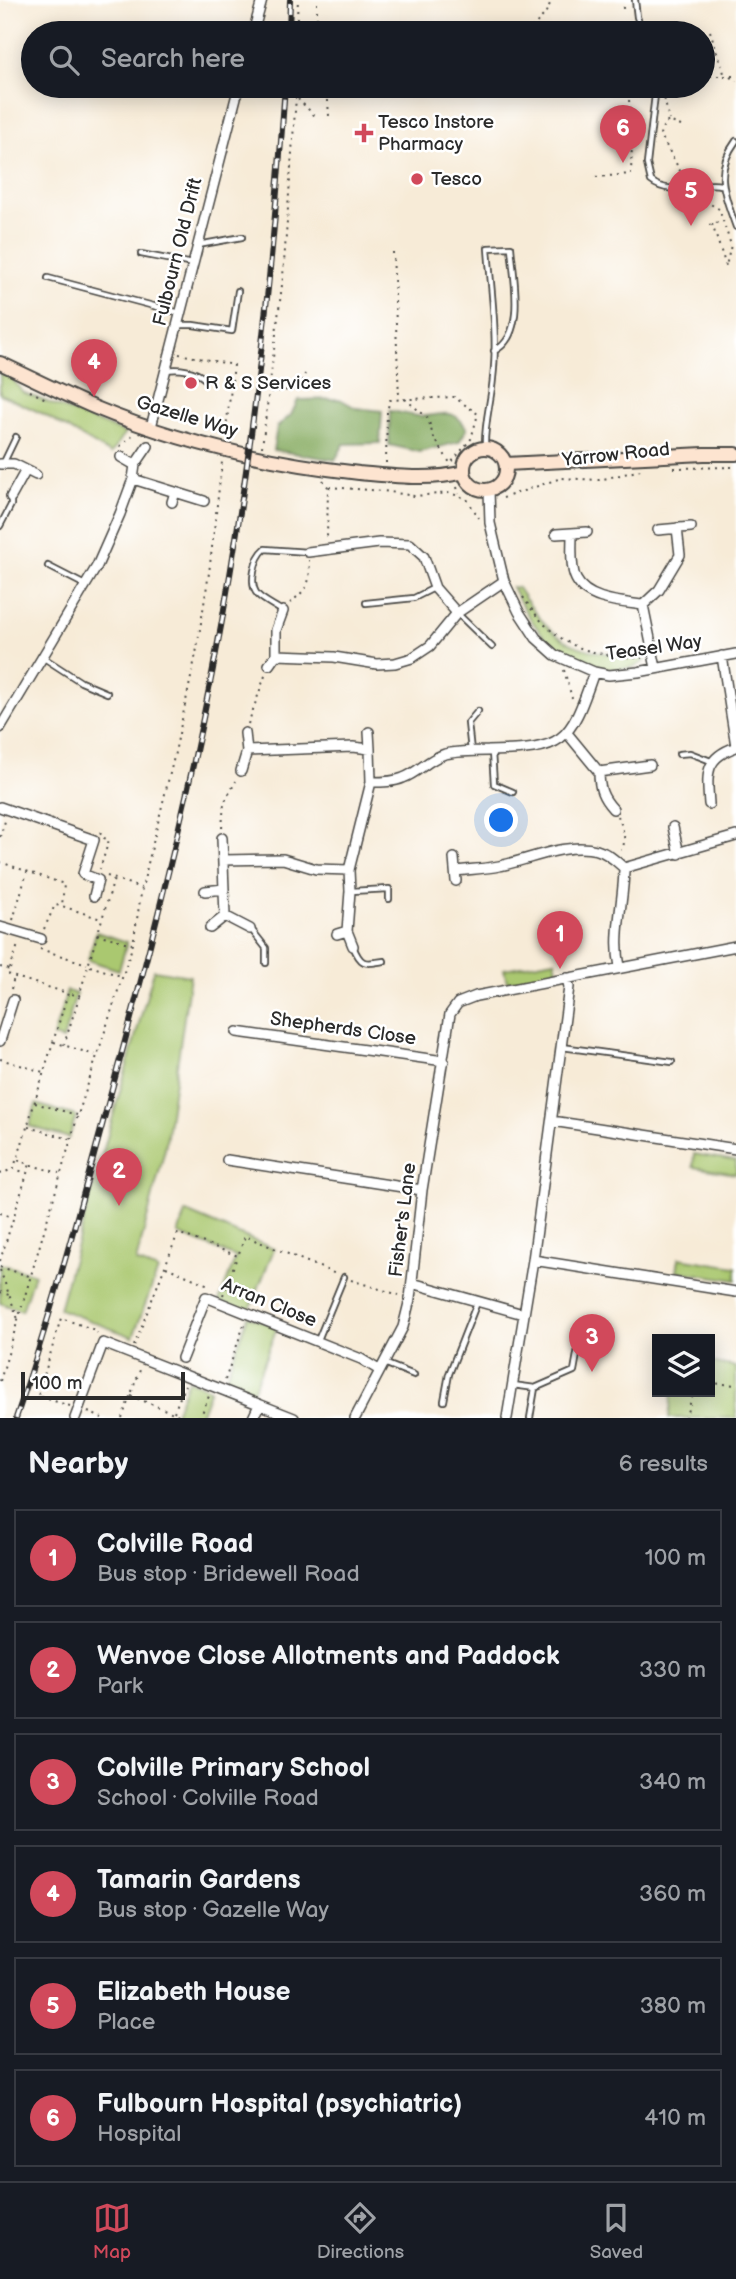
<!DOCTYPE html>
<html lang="en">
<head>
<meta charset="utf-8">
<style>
	:root { --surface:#171b24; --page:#242831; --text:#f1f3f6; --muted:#9ea1a6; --line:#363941; --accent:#d1495b }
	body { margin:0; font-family:"Balsamiq Sans",sans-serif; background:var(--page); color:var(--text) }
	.controls { position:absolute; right:21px; bottom:21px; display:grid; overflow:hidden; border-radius:0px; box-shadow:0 4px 18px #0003 }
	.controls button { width:63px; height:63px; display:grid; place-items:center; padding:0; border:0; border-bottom:2px solid var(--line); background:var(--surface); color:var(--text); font:35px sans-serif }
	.scale { position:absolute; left:21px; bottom:18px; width:164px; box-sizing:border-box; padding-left:7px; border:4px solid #2b2b2b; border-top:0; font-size:19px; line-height:24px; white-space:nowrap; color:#2b2b2b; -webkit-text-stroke:5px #fff; paint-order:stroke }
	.you { position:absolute; left:502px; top:821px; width:24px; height:24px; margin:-18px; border:5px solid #fff; border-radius:50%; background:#1a73e8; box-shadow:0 0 0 10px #1a73e833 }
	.badge { display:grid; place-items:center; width:46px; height:46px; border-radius:50%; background:var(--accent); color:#fff; font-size:23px; font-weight:700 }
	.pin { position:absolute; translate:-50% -58px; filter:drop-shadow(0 2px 4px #0008) }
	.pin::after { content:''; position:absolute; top:37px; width:24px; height:21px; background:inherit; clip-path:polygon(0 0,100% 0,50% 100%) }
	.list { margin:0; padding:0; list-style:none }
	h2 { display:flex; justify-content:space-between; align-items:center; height:91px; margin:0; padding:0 28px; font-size:30px }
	h2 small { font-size:23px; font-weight:400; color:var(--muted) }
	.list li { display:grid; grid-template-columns:46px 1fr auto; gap:21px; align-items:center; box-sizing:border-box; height:98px; margin:0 14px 14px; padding:0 14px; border:2px solid var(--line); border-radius:0px }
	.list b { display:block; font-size:26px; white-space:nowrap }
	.list p { margin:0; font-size:23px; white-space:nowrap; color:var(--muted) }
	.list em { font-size:23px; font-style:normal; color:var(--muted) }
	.icon { flex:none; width:38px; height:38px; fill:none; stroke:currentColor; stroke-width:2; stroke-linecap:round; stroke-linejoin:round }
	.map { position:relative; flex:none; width:736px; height:1418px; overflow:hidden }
	.search { position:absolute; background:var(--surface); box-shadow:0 4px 18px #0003; left:21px; right:21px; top:21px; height:77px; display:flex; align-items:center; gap:18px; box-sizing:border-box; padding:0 24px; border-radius:38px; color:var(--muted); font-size:26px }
	.sheet { height:763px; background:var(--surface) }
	nav { display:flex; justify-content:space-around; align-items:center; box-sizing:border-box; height:98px; border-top:2px solid var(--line); background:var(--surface); font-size:19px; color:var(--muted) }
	nav a { display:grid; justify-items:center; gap:4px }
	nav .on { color:var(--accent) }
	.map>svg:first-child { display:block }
</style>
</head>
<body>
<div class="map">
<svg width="736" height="1418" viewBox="0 0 736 1418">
	<rect width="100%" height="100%" fill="#fff"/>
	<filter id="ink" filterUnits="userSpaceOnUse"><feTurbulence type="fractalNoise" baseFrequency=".0143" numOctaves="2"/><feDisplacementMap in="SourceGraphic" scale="14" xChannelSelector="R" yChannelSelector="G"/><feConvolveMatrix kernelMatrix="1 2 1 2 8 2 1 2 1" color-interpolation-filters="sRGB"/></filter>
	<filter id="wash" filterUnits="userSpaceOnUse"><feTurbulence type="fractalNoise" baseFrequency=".00686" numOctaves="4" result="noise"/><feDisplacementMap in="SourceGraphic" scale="28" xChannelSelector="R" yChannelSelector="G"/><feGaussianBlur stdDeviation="1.57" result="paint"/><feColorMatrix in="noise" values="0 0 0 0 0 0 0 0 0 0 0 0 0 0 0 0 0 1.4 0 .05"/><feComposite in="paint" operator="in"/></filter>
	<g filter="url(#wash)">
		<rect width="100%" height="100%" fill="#f7ebd7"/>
		<!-- green -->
		<path fill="#aac86f" stroke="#6a7a4d" stroke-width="2" d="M0,373L12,378L22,392L125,433L111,454L41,413L0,394Z
			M512,587L518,588C558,650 577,651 647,658C639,668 630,668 617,669C564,672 533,629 512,587Z
			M96,932L127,942L119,970L88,960Z
			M555,960L558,973L507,982L504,969Z
			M154,970L190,976L165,1149L136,1262L158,1270L133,1337L59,1309Z
			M67,991L76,994L63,1040L53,1037Z
			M36,1104L76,1116L69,1138L29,1126Z
			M694,1154L736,1161V1174L693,1167Z
			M186,1212L274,1249L249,1312L219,1301L236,1257L178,1234Z
			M679,1258L736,1267V1280L677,1271Z
			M0,1264L34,1274L22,1311L0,1303Z
			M248,1316L277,1327L250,1399L222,1388Z
			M710,1362L736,1367V1418H669L672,1392H710Z
			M188,1380L210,1389L199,1418H188L175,1413Z"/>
		<!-- forest -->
		<path fill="#87ac62" stroke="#596c46" stroke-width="2" d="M340,399L356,408L382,411L380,443L344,444L335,460L273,450L277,427L291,415L298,400Z
			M390,411C399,412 408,415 418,416C440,418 451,403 467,429L459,442L420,452L389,445Z"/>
	</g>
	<g filter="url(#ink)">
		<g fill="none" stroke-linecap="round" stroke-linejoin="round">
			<defs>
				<path id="lane" d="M635,0L637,17L643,33
					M656,86L647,164L651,181C672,198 697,180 721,185
					M736,141C713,172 725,195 736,227
					M198,245L242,237
					M141,254L193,264
					M48,278L180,313
					M179,325H193L232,331L238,291
					M166,370C179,368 195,370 205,379
					M485,448C484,424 491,402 493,378C498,336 491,291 488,248L511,247C513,275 527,336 494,351
					M4,462L16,437
					M0,526L11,505V498
					M48,566L85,585
					M366,603L414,598L434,588
					M282,611C275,606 264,601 258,595C248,585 255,557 265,549L308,552
					M457,613L492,647
					M44,658L81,682L107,693
					M471,751L468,723L478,711
					M492,752L494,784L513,792
					M679,754L690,753L711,761
					M351,891L389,889V899
					M251,929L266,948V963
					M353,946C361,966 365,964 384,961
					M562,1047L672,1062
					M318,1340L344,1277
					M384,1363L414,1375
					M513,1385L535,1388L574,1371L579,1343
					M444,1401L449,1374L478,1300
					M530,1418L535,1388"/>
				<path id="street" d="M253,33L262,0
					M151,427L239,86
					M121,457L135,465
					M0,464H14L36,475
					M133,479L204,501
					M489,490L490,523L504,581L519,612L536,638L555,655L594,672L609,675L638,672L736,654
					M11,497L26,470
					M172,502L175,492
					M658,530L691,527
					M556,534L587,532
					M572,534C572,547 570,567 576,579C587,601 622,602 643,605L659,590L680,555L677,528
					M308,552L379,543L410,544L424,557L435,588L457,613
					M643,605L656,668
					M276,655L334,657L377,664L395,663L412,658L430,646L457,613L504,581
					M722,656L736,746
					M269,665L276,655V630L283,611
					M0,728L97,566L120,514L133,479L135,465L148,446
					M369,732L370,749
					M567,733L599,772C599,788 602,797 613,809
					M247,751L353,747L370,749L371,782
					M241,771L247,751L245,733
					M599,772L650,765
					M709,804C707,774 704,758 736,747
					M0,807L94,840L83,874L98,880L94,896
					M673,827L679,854
					M222,838L225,916
					M454,858L456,881
					M223,860L283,859L316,869L349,870L371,782C382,782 394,782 403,778C419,772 428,759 445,754C459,751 474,751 488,751C564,749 569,745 594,672
					M624,868L736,836
					M456,871C470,869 485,869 499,866C530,860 565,842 597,850C608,853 616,861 624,868C624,901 613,934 620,967
					M205,891L224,889
					M0,927L41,939
					M210,928L225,916L250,929
					M347,931L350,891L349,870
					M337,934L347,931L353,946
					M237,1032L444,1061
					M0,1041L13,1000
					M552,1121L736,1149
					M227,1160L422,1190
					M533,1260L736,1292
					M412,1283L523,1314
					M182,1358L206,1297L361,1359L379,1370
					M75,1418L103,1343L294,1418
					M253,1418L259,1405
					M355,1418L403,1327L410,1299L422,1190L450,1014L458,1003L476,996L736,946
					M507,1418L533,1260L569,987L567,978"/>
				<path id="secondary" d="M0,363C32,378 64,394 96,408C180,443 269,463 359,473C393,476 431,481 464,472
					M464 469a21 21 0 1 1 42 0a21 21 0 1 1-42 0Z
					M506,464L704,454H736"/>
			</defs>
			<!-- lane casing -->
			<use href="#lane" stroke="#4a4845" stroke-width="8"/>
			<!-- street casing -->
			<use href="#street" stroke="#4a4845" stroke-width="12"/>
			<!-- secondary casing -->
			<use href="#secondary" stroke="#4a4845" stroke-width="16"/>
			<!-- path -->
			<path stroke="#4a4845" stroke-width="2" stroke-dasharray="2 5" stroke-linecap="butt" d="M622,8L628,7
				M710,31L725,76
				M652,32L662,31
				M296,33L298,0
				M317,33V0
				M527,33L545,14L552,0
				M703,58L715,55
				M703,76H736
				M730,77L736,81
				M327,86L329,116
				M628,86L632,140L643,128
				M663,92L669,120
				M297,96L304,86
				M298,99L317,118
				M681,126L669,121L664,124L660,134L685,180
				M596,177L631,174L632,141
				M693,194L719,209L731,245L726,266
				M712,224L726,266
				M709,225L722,221
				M393,252L399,397
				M179,354L234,365L225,436
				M30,391L46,399
				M271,392L297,389L305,374
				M405,399L428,418L433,436L450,463
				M120,446L132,436
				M262,447L283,277L296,97L293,86
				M386,463L387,411L390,400L454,397L478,414L471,439L451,463
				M674,468L736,467
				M323,480L328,487L327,539
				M329,487L384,491L414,496L450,493L467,499L479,518
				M457,487L459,494
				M503,498L561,478L599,480L641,470
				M523,597C556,647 585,655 642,658
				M290,603C308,588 311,584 309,560
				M564,670L572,698
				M248,724L266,673
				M618,816C622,826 628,841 621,850
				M222,828L224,803L236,781
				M100,832L104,838L109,840L100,869
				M0,837L6,818
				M0,862L64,884L62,906L101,919
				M107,876L141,888
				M13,920L27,872
				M44,929L55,905L61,906
				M97,934L132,944
				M40,949L87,964
				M90,966L121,976
				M0,967L10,970L9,975L67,993
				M10,969L18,945
				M11,989L14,977
				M54,1042L95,1055
				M64,1045L79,997
				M0,1059L43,1072
				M35,1103L77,1115
				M28,1127L70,1139
				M16,1161L14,1169L27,1173
				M31,1165L59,1173
				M0,1174L13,1169
				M0,1213L12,1217
				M0,1261L30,1164L17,1160L68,993L79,996L114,879
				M0,1267L29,1276
				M166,1267L206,1284V1288
				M0,1270L18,1319
				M351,1280L399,1295
				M0,1292L9,1295
				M223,1295L237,1257
				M134,1346L178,1233L238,1256L245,1236L336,1274
				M225,1380L245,1322
				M0,1381L78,1115L133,944L142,888L174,757L196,654L209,573L222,462
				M710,1383L736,1385
				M131,1396L186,1418
				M70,1406L38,1396L61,1318L95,1330L97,1333
				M88,1412L102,1418
				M174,1412L185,1385
				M122,1418L140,1370
				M200,1418L209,1396
				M685,1418L694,1392"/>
			<!-- lane -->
			<use href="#lane" stroke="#fff" stroke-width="4.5"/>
			<!-- street -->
			<use href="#street" stroke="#fff" stroke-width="9"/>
			<!-- secondary -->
			<use href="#secondary" stroke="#fde4d0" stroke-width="12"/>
			<defs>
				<path id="rail" d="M289,33L290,0
					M16,1418C53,1310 82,1199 112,1089C158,920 201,749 230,575C257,414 274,249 285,86"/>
			</defs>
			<!-- rail casing -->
			<use href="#rail" stroke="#2b2b2b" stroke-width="6"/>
			<!-- rail -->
			<use href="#rail" stroke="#fff" stroke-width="3.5" stroke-dasharray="10" stroke-linecap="butt"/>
		</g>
	</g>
	<!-- markers -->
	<g fill="#d1495b" stroke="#fff" stroke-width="2.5">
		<path d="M360.5 122.5h7v7h7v7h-7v7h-7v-7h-7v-7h7z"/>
		<circle cx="417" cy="179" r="7"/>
		<circle cx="191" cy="383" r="7"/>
	</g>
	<g text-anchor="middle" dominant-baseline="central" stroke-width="5" stroke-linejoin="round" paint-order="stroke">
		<!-- poi labels -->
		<g font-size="19" fill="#2b2b2b" stroke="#fff" text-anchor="start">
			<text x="378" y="122">Tesco Instore<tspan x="378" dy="22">Pharmacy</tspan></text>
			<text x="431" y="179">Tesco</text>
			<text x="205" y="383">R &amp; S Services</text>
		</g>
		<!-- street labels -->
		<g font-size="19" fill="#2b2b2b" stroke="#fff">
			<text transform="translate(178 252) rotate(-76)">Fulbourn Old Drift</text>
			<text transform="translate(187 417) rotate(17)">Gazelle Way</text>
			<text transform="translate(616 455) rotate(-6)">Yarrow Road</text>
			<text transform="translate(654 648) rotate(-8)">Teasel Way</text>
			<text transform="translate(343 1029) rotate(8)">Shepherds Close</text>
			<text transform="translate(403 1220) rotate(-83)">Fisher's Lane</text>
			<text transform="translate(269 1303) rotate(22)">Arran Close</text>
		</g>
	</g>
</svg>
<div class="controls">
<button><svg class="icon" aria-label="layers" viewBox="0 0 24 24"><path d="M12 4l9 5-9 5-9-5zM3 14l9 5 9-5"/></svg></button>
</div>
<div class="scale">100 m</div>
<div class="you"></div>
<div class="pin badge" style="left:560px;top:969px">1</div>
<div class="pin badge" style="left:119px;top:1206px">2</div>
<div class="pin badge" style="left:592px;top:1372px">3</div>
<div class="pin badge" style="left:94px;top:397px">4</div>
<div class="pin badge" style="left:691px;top:226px">5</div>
<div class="pin badge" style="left:623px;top:163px">6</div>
<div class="search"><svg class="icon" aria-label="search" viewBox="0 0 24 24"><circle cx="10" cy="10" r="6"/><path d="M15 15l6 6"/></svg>Search here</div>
</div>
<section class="sheet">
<h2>Nearby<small>6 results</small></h2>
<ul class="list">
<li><span class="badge">1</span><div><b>Colville Road</b><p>Bus stop · Bridewell Road</p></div><em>100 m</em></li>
<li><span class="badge">2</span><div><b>Wenvoe Close Allotments and Paddock</b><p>Park</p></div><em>330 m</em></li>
<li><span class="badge">3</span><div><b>Colville Primary School</b><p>School · Colville Road</p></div><em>340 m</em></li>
<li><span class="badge">4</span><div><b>Tamarin Gardens</b><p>Bus stop · Gazelle Way</p></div><em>360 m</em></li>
<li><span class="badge">5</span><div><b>Elizabeth House</b><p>Place</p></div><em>380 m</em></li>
<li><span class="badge">6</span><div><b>Fulbourn Hospital (psychiatric)</b><p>Hospital</p></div><em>410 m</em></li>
</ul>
</section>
<nav>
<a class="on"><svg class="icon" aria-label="map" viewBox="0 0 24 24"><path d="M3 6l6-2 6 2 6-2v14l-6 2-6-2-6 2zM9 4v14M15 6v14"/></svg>Map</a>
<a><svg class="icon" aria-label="directions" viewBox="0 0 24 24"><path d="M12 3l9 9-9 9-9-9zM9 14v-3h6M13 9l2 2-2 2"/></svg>Directions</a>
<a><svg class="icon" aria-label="saved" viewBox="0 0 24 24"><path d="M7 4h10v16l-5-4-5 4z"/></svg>Saved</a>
</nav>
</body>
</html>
